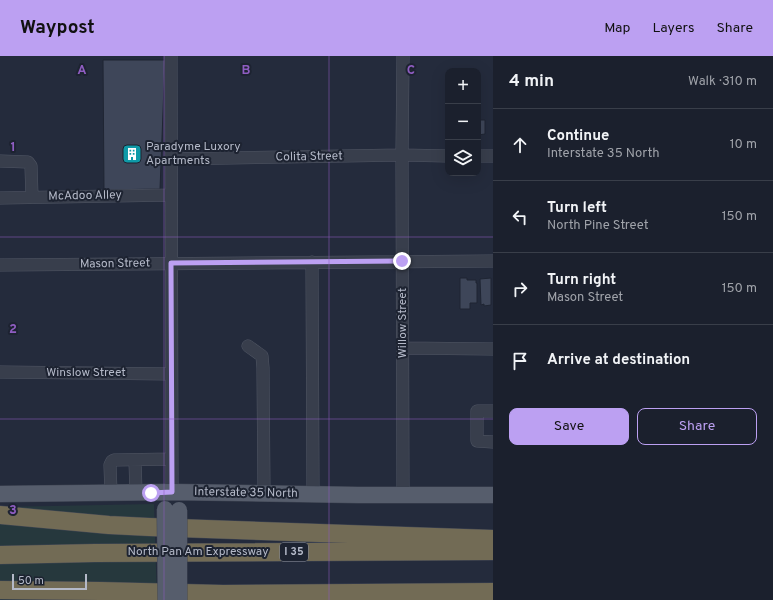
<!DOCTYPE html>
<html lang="en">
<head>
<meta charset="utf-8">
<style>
	:root { --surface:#1b202d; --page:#242835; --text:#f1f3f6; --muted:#a0a3aa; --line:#393e49; --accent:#bca0f2 }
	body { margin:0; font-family:Overpass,sans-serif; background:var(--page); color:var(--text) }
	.controls { position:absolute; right:12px; top:12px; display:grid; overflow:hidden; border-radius:8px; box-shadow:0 4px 16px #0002 }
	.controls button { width:36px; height:36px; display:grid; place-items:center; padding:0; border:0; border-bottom:1px solid var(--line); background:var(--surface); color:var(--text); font:20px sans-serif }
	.scale { position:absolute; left:12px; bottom:10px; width:75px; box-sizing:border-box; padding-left:4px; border:2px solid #b4b9c8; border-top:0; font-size:11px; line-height:14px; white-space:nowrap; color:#b4b9c8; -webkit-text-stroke:3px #1d2331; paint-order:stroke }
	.stop { position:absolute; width:12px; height:12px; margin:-9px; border:3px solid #bca0f2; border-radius:50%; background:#fff }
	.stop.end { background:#bca0f2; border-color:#fff; box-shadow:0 1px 4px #0008 }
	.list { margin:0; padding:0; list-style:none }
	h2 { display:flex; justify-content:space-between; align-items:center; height:52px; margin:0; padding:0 16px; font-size:17px }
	h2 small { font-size:13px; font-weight:400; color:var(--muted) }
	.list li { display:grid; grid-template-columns:26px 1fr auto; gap:12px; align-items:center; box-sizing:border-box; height:72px; padding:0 16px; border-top:1px solid var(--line) }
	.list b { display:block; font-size:15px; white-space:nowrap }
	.list p { margin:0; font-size:13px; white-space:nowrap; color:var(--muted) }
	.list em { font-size:13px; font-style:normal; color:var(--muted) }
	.actions { display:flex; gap:8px; padding:12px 16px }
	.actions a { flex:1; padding:9px 0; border:1px solid var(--accent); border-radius:8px; text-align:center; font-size:14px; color:var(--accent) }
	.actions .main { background:var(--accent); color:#111 }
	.icon { flex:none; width:22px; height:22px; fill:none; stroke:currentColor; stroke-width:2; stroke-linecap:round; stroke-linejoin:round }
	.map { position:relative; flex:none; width:493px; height:544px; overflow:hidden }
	header { display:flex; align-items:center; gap:24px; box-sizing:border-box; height:56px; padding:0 20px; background:var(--accent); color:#111 }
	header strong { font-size:19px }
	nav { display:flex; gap:22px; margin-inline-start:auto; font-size:14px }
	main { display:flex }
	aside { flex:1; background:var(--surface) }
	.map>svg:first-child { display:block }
</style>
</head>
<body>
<header>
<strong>Waypost</strong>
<nav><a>Map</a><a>Layers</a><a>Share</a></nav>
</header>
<main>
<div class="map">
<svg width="493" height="544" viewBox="0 0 493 544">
	<rect width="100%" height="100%" fill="#242b3c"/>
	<!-- green -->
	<path fill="#26383d" d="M154,448L157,544H0V451Z"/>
	<!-- building -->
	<path fill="#3e4659" stroke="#1f2533" d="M103,4H165L160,133L104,134Z
		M478,64H485V78L478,79Z
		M460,222H467V224H476V227H477V247H470V253H460Z
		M491,222V249L484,250V248L481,249L480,223Z"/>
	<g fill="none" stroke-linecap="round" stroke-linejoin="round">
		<defs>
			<path id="minor" d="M171,0L172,436
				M478,100H493
				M171,103L402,99L448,100
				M0,105L28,106L31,110L32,141
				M0,142L171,139
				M312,206L313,438
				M0,209L493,205
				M248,290L262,300L263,312L264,438
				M403,292L493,293
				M0,316L171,318
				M493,355H477V385L493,386
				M135,404L136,437
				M111,437L110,409L112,405L114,404L172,403
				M403,438L402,99L403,0"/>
			<path id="major" d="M0,438L172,436L358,439H493"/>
			<path id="highway" d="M0,459L109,469L149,471L493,483
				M0,499L95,497L493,495
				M0,534L100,535L223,538L493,536"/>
		</defs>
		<!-- minor casing -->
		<use href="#minor" stroke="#505664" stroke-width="13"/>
		<!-- major casing -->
		<use href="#major" stroke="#414755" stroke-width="17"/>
		<!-- highway casing -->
		<use href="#highway" stroke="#404654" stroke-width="19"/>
		<!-- minor -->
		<use href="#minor" stroke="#383e4c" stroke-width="12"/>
		<!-- major -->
		<use href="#major" stroke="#565d6c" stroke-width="16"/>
		<!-- highway -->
		<use href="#highway" stroke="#726b55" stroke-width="18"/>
		<defs>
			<path id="major-bridge" d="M165,453L166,544
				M179,454V544"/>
		</defs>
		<!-- major-bridge casing -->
		<use href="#major-bridge" stroke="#414755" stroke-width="17" stroke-linecap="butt"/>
		<!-- major-bridge -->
		<use href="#major-bridge" stroke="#565d6c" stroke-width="16"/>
	</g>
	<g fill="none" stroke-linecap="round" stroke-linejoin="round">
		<!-- route -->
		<path stroke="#bca0f2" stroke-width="5" d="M151,437L172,436L171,207L402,205"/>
	</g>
	<!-- grid -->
	<path fill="none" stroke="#8f5dc2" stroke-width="1" stroke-opacity="0.55" d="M164,0V544M329,0V544M0,181H493M0,363H493"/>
	<!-- icons -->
	<defs>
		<symbol id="building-square" viewBox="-11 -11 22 22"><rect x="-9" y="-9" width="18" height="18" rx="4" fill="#0f9aa8" stroke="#1d2331"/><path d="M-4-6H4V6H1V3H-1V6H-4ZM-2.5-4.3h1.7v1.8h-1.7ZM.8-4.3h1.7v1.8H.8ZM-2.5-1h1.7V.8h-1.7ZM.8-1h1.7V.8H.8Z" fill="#fff"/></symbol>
	</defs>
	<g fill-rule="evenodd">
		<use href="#building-square" x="121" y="87" width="22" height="22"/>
	</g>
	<g text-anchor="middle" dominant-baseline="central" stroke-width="4" stroke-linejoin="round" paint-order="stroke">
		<!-- shield labels -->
		<rect fill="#1d2331" stroke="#878c9b" stroke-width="1" x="280" y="487" width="28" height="18" rx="3"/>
		<g font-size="11" font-weight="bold" fill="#b4b9c8">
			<text x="294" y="496">I 35</text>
		</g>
		<!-- poi labels -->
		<g font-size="12" fill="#b4b9c8" stroke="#1d2331" text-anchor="start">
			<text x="146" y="91">Paradyme Luxory<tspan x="146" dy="14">Apartments</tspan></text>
		</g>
		<!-- street labels -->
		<g font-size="12" fill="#b4b9c8" stroke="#1d2331">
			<text transform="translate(309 101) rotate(-1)">Colita Street</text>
			<text transform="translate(85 140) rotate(-1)">McAdoo Alley</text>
			<text transform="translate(115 208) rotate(-1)">Mason Street</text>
			<text transform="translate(403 267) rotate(-90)">Willow Street</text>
			<text x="86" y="317">Winslow Street</text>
			<text transform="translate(246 437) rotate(1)">Interstate 35 North</text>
			<text x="198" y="496">North Pan Am Expressway</text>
		</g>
	</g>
	<g font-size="13" text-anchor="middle" font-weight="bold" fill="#8f5dc2" stroke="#1d2331" stroke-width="4" stroke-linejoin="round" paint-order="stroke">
		<text x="82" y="18">A</text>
		<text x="246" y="18">B</text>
		<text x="411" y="18">C</text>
		<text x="13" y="95">1</text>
		<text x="13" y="277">2</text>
		<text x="13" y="458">3</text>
	</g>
</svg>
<div class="controls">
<button>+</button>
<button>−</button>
<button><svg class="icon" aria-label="layers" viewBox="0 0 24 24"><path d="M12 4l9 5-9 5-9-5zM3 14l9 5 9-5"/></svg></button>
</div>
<div class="scale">50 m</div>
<div class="stop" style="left:151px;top:437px"></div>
<div class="stop end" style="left:402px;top:205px"></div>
</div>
<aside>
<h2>4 min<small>Walk · 310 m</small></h2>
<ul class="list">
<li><svg class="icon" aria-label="ahead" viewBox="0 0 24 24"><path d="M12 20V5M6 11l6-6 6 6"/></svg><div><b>Continue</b><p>Interstate 35 North</p></div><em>10 m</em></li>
<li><svg class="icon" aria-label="left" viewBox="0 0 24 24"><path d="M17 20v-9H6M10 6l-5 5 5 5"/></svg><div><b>Turn left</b><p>North Pine Street</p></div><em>150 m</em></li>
<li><svg class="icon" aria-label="right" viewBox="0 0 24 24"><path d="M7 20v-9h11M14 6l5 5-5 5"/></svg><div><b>Turn right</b><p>Mason Street</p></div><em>150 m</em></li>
<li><svg class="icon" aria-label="arrive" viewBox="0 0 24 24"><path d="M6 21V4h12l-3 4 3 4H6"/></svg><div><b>Arrive at destination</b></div></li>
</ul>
<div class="actions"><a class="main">Save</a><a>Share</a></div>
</aside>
</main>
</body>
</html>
